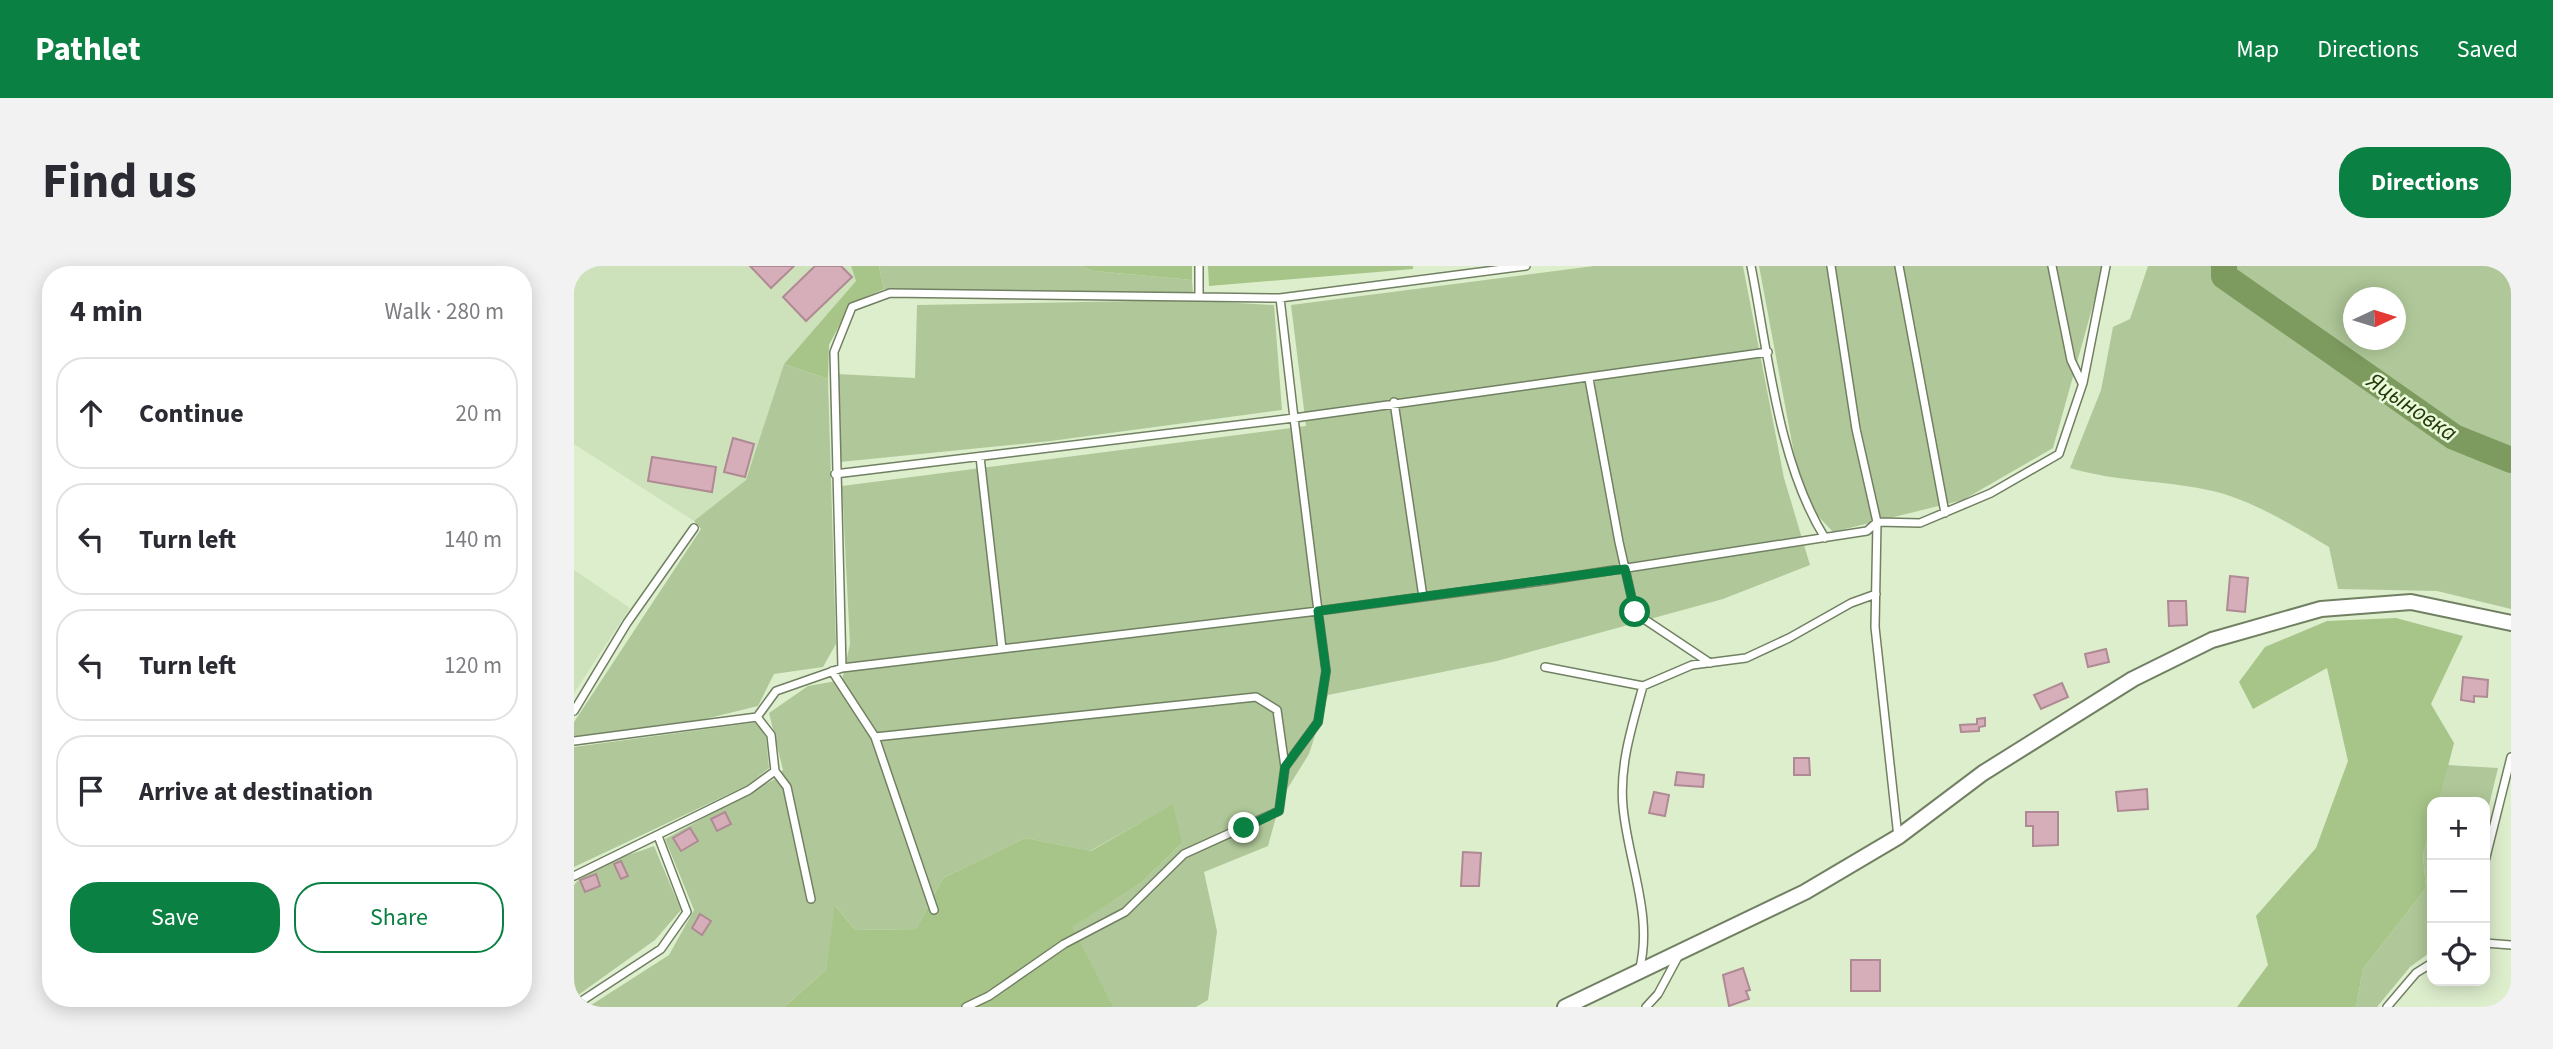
<!DOCTYPE html>
<html lang="en">
<head>
<meta charset="utf-8">
<style>
	:root { --surface:#fff; --page:#f2f2f3; --text:#2b2b33; --muted:#7c7c81; --line:#e1e1e2; --accent:#0b8043 }
	body { margin:0; font-family:"Source Sans 3",sans-serif; background:var(--page); color:var(--text) }
	.controls { position:absolute; right:21px; bottom:21px; display:grid; overflow:hidden; border-radius:14px; box-shadow:0 4px 18px #0003 }
	.controls button { width:63px; height:63px; display:grid; place-items:center; padding:0; border:0; border-bottom:2px solid var(--line); background:var(--surface); color:var(--text); font:35px sans-serif }
	.compass { position:absolute; left:1769px; top:21px; width:63px; height:63px; border-radius:50%; background:var(--surface); box-shadow:0 4px 18px #0003; rotate:86deg }
	.stop { position:absolute; width:21px; height:21px; margin:-16px; border:5px solid #0b8043; border-radius:50%; background:#fff }
	.stop.end { background:#0b8043; border-color:#fff; box-shadow:0 2px 7px #0008 }
	.list { margin:0; padding:0; list-style:none }
	h2 { display:flex; justify-content:space-between; align-items:center; height:91px; margin:0; padding:0 28px; font-size:30px }
	h2 small { font-size:23px; font-weight:400; color:var(--muted) }
	.list li { display:grid; grid-template-columns:46px 1fr auto; gap:21px; align-items:center; box-sizing:border-box; height:112px; margin:0 14px 14px; padding:0 14px; border:2px solid var(--line); border-radius:28px }
	.list b { display:block; font-size:26px; white-space:nowrap }
	.list em { font-size:23px; font-style:normal; color:var(--muted) }
	.actions { display:flex; gap:14px; padding:21px 28px }
	.actions a { flex:1; padding:16px 0; border:2px solid var(--accent); border-radius:28px; text-align:center; font-size:24px; color:var(--accent) }
	.actions .main { background:var(--accent); color:#fff }
	.icon { flex:none; width:38px; height:38px; fill:none; stroke:currentColor; stroke-width:2; stroke-linecap:round; stroke-linejoin:round }
	.map { position:relative; flex:none; width:1937px; height:741px; overflow:hidden; border-radius:28px }
	header { display:flex; align-items:center; gap:42px; box-sizing:border-box; height:98px; padding:0 35px; background:var(--accent); color:#fff }
	header strong { font-size:33px }
	nav { display:flex; gap:38px; margin-inline-start:auto; font-size:24px }
	.intro { display:flex; align-items:center; justify-content:space-between; box-sizing:border-box; height:168px; padding:0 42px }
	h1 { margin:0; font-size:49px }
	.button { padding:18px 32px; border-radius:28px; background:var(--accent); color:#fff; font-size:24px; font-weight:700 }
	main { display:flex; gap:42px; padding:0 42px }
	aside { flex:1; background:var(--surface); border-radius:28px; box-shadow:0 4px 18px #0003 }
	.map>svg:first-child { display:block }
</style>
</head>
<body>
<header>
<strong>Pathlet</strong>
<nav><a>Map</a><a>Directions</a><a>Saved</a></nav>
</header>
<div class="intro"><h1>Find us</h1><a class="button">Directions</a></div>
<main>
<aside>
<h2>4 min<small>Walk · 280 m</small></h2>
<ul class="list">
<li><svg class="icon" aria-label="ahead" viewBox="0 0 24 24"><path d="M12 20V5M6 11l6-6 6 6"/></svg><div><b>Continue</b></div><em>20 m</em></li>
<li><svg class="icon" aria-label="left" viewBox="0 0 24 24"><path d="M17 20v-9H6M10 6l-5 5 5 5"/></svg><div><b>Turn left</b></div><em>140 m</em></li>
<li><svg class="icon" aria-label="left" viewBox="0 0 24 24"><path d="M17 20v-9H6M10 6l-5 5 5 5"/></svg><div><b>Turn left</b></div><em>120 m</em></li>
<li><svg class="icon" aria-label="arrive" viewBox="0 0 24 24"><path d="M6 21V4h12l-3 4 3 4H6"/></svg><div><b>Arrive at destination</b></div></li>
</ul>
<div class="actions"><a class="main">Save</a><a>Share</a></div>
</aside>
<div class="map">
<svg width="1937" height="741" viewBox="0 0 1937 741">
	<rect width="100%" height="100%" fill="#ddeecd"/>
	<!-- built -->
	<path fill="#cde1ba" d="M0,0H277L282,15L210,98L172,214L120,255L0,178Z
		M0,304L56,342L0,427Z"/>
	<!-- green -->
	<path fill="#b0c899" fill-rule="evenodd" d="M305,0H506L520,5L618,14L619,28L310,23Z
		M1020,0H1169L1210,212L1236,299L1149,333L923,395L754,429L735,488L707,533L694,580L630,606L643,665L634,734L622,741H540L497,661L567,617L607,578L598,539L516,585L451,572L369,612L342,663L281,664L262,640L252,704L210,741H14L95,689L120,644L91,573L201,513L209,504L195,447L234,420L268,414L276,378L268,220L732,160L717,39Z
		M1185,0H1530L1479,182L1389,234L1259,266L1244,250L1224,209Z
		M1574,0H1937V343L1863,325L1764,323L1755,281C1720,260 1675,232 1634,224C1588,214 1542,216 1496,202L1527,124L1539,61L1556,53ZM1780,32H1822V74H1780Z
		M614,34L700,39L708,144L477,175L266,196L263,108L341,112L343,39Z
		M210,98L254,113L262,378L249,401L200,408L184,440L127,454L0,471V456L127,263L120,255L172,214Z
		M184,456L192,470L195,502L172,520L0,601V481Z
		M1874,499L1924,502L1911,556V536H1865Z
		M1858,558V685L1836,701L1803,741H1782L1789,703L1852,622L1849,589Z
		M80,580L107,644L81,674L0,732V619C19,597 54,590 80,580Z"/>
	<!-- forest -->
	<path fill="#a7c589" d="M277,0H305L310,23L277,37L255,79L254,113L210,98L282,15Z
		M506,0H618V14L520,5Z
		M634,0H839V3L635,20Z
		M1822,352L1889,370L1857,438L1880,477L1865,536H1858V558L1849,589L1852,622L1789,703L1782,741H1663L1694,699L1682,650L1742,582L1774,495L1753,402L1679,443L1665,416L1691,381L1753,355Z
		M599,538L608,577L567,617L498,661L540,741H210L252,704L261,639L281,664L342,663L369,612L451,572L517,585Z"/>
	<g fill="none" stroke-linecap="round" stroke-linejoin="round">
		<!-- river -->
		<path stroke="#7d9a5f" stroke-width="26" d="M1650,0V10L1880,171L1937,194"/>
	</g>
	<!-- building -->
	<path fill="#d5aeb9" stroke="#af8a94" stroke-width="2" d="M176,0H220L197,22Z
		M241,0H267L278,11L232,55L209,31Z
		M159,172L180,178L171,211L150,206Z
		M78,191L142,201L138,226L74,215Z
		M1656,310L1674,312L1671,346L1653,344Z
		M1594,335H1612L1613,359L1595,360Z
		M1532,383L1535,396L1514,401L1511,388Z
		M1889,411L1914,414L1913,431L1900,430V436L1887,434Z
		M1488,417L1494,431L1467,443L1460,429Z
		M1411,452V460L1405,461V465L1387,466L1386,459L1403,458V453Z
		M1220,492H1235L1236,509H1220Z
		M1103,506L1130,509L1129,521L1101,519Z
		M1573,523L1574,543L1544,545L1542,526Z
		M1080,526L1095,529L1091,550L1075,547Z
		M151,546L157,558L143,565L137,553Z
		M1452,546H1484V579L1459,580V560H1452Z
		M116,562L124,575L107,585L99,572Z
		M889,586L907,587L905,620H887Z
		M47,595L54,610L47,613L40,598Z
		M22,608L26,620L11,626L6,614Z
		M126,648L137,655L128,669L118,662Z
		M1277,694H1306V725H1277Z
		M1169,702L1176,724L1172,725L1175,733L1155,740L1149,709Z"/>
	<g fill="none" stroke-linecap="round" stroke-linejoin="round">
		<defs>
			<path id="service" d="M1177,0C1194,86 1204,197 1251,272
				M1325,0L1371,247
				M1478,0L1497,94L1508,117
				M706,32L952,0
				M1194,86L720,152L744,345L975,314L1293,265L1303,256L1282,163L1257,0
				M1015,113L1045,276L1061,347L1136,397
				M820,136L849,331
				M406,191L428,383
				M261,208L720,152L706,32L625,31
				M971,401L1069,420
				M268,402L744,345L752,405L744,456L711,501L705,545L610,588L551,646L490,678L415,730L392,741
				M258,405L301,471L682,431L703,444L711,501
				M0,445L53,357L120,262
				M301,471L360,644
				M0,475L183,451L202,425L268,402L260,86L278,41L316,27L625,31V0
				M201,505L213,521L237,633
				M1324,571L1301,361L1303,256L1346,257L1417,227L1485,188L1509,117L1532,0
				M1911,595L1937,491
				M0,610L175,524L201,505L197,469L183,451
				M1911,677L1937,679
				M1065,705C1080,651 1054,596 1049,541C1045,500 1058,460 1069,420L1118,399L1172,392L1215,372L1277,337L1302,328
				M0,740L87,683L113,646L84,570
				M1072,741L1084,728L1105,689
				M1813,741L1842,707L1858,697"/>
			<path id="minor" d="M991,741L1231,626L1324,571L1409,507L1559,413L1638,374L1747,343L1837,336L1937,357"/>
		</defs>
		<!-- service casing -->
		<use href="#service" stroke="#718062" stroke-width="10"/>
		<!-- minor casing -->
		<use href="#minor" stroke="#718062" stroke-width="18"/>
		<!-- service -->
		<use href="#service" stroke="#fff" stroke-width="7"/>
		<!-- minor -->
		<use href="#minor" stroke="#fff" stroke-width="14"/>
	</g>
	<g fill="none" stroke-linecap="round" stroke-linejoin="round">
		<!-- route -->
		<path stroke="#0b8043" stroke-width="9" d="M670,562L705,545L711,501L744,456L752,405L744,345L1051,303L1061,346"/>
	</g>
	<g text-anchor="middle" dominant-baseline="central" stroke-width="5" stroke-linejoin="round" paint-order="stroke">
		<!-- water labels -->
		<g font-size="24" font-style="italic" fill="#26390d" stroke="#eafbda">
			<text transform="translate(1838 141) rotate(34)">Яцыновка</text>
		</g>
	</g>
</svg>
<div class="controls">
<button>+</button>
<button>−</button>
<button><svg class="icon" aria-label="locate" viewBox="0 0 24 24"><circle cx="12" cy="12" r="6"/><path d="M12 2v4M12 18v4M2 12h4M18 12h4"/></svg></button>
</div>
<svg class="compass" viewBox="-18 -18 36 36"><path d="M0-13l5 13h-10z" fill="#e53935"/><path d="M0 13l5-13h-10z" fill="#7c7c81"/></svg>
<div class="stop" style="left:1061px;top:346px"></div>
<div class="stop end" style="left:670px;top:562px"></div>
</div>
</main>
</body>
</html>
